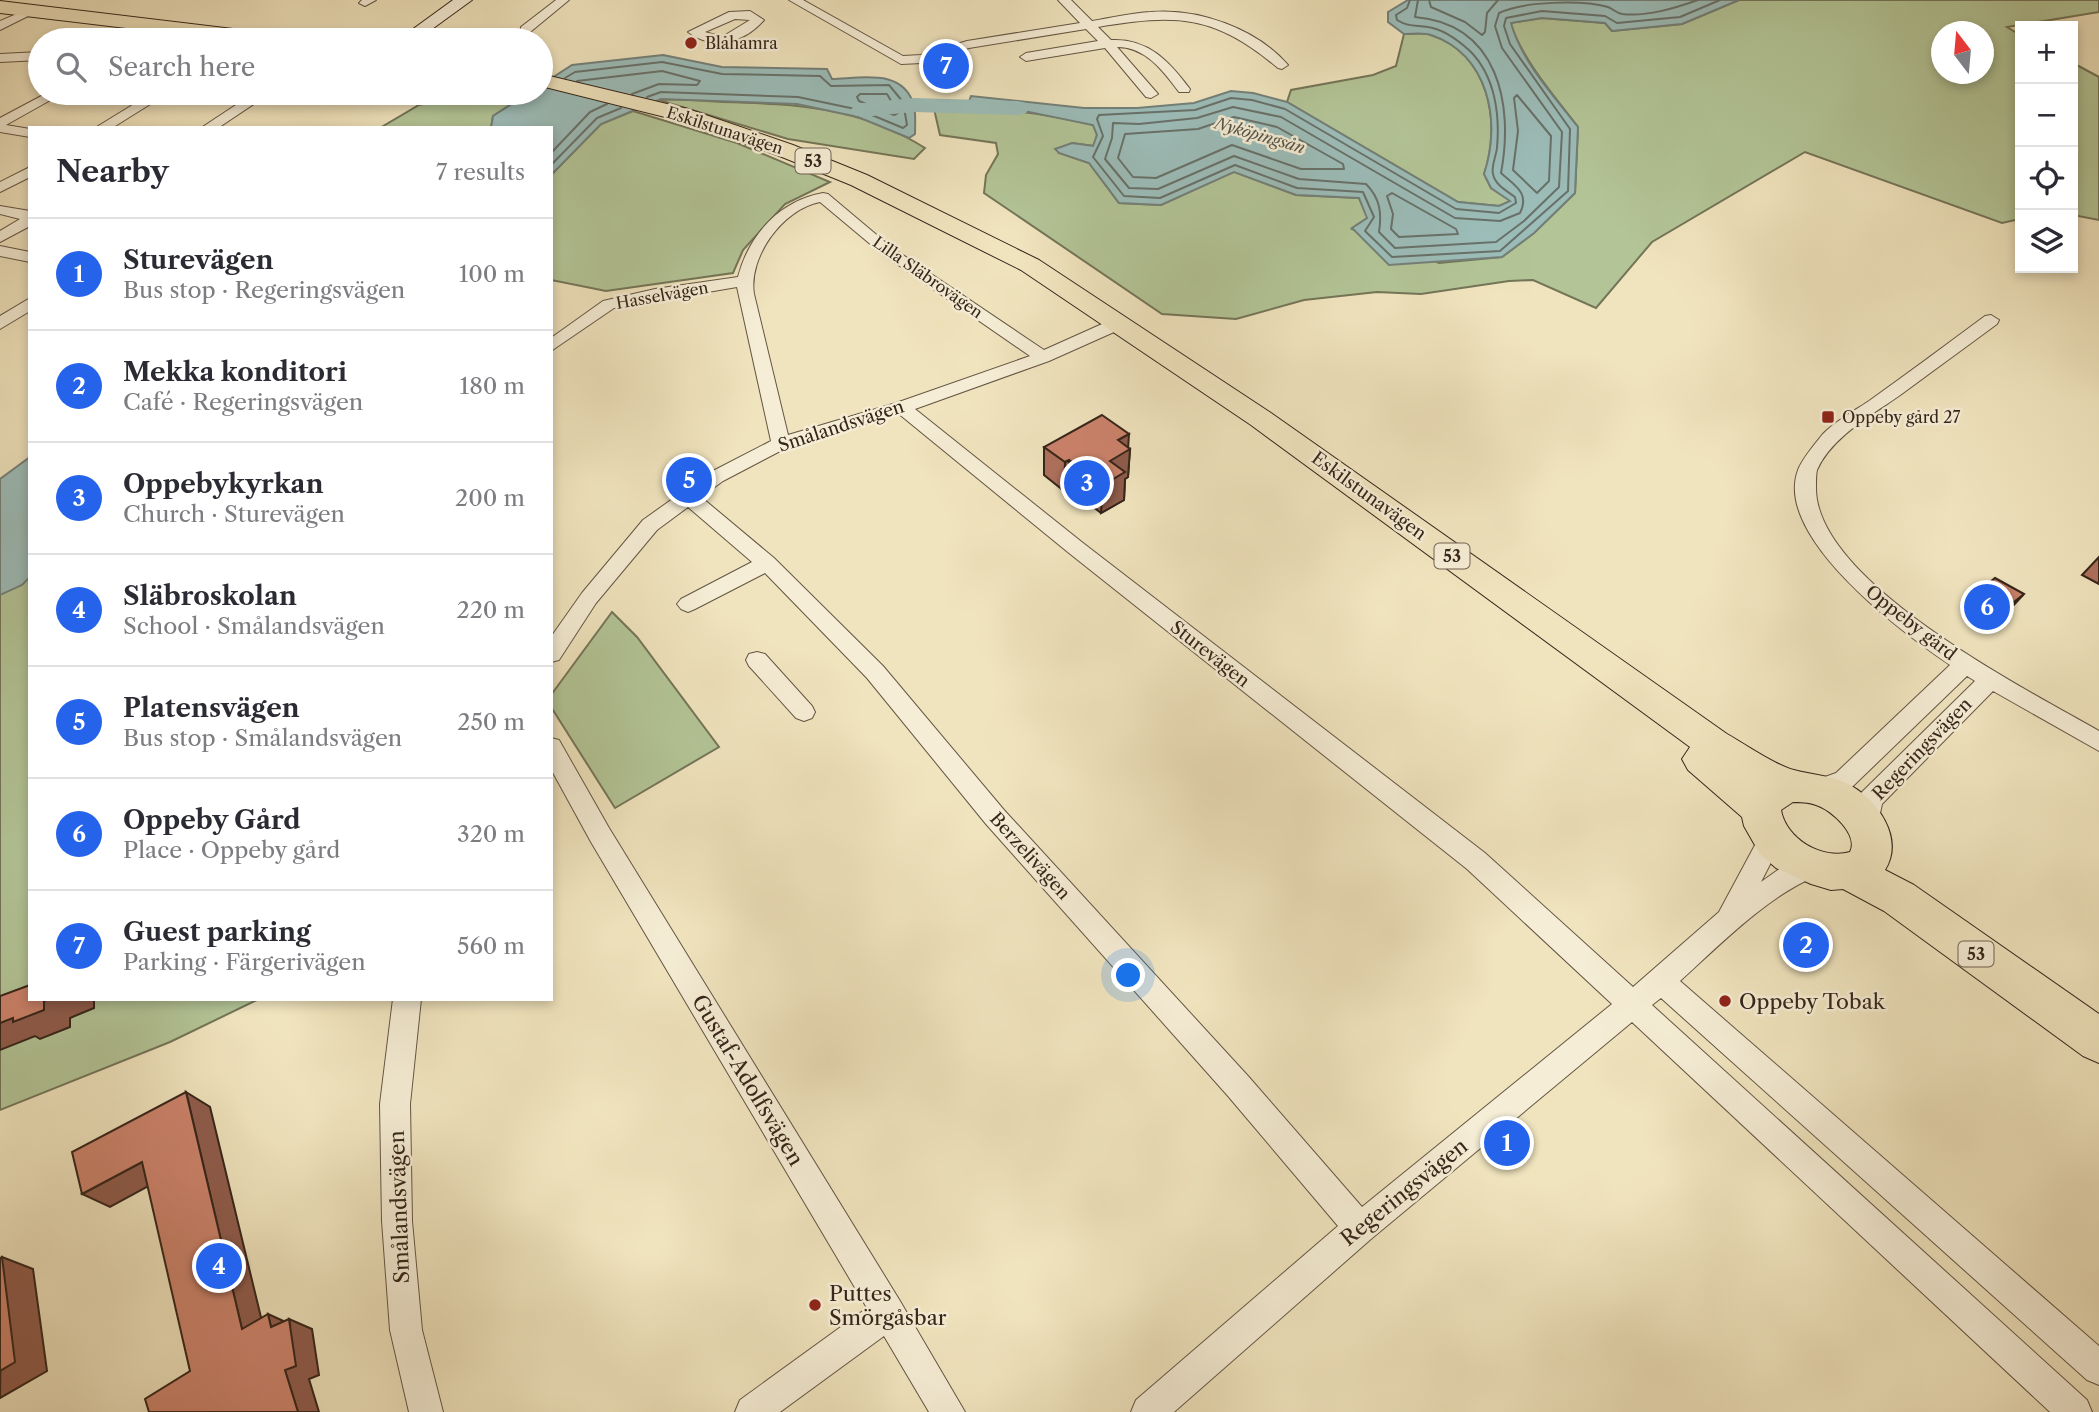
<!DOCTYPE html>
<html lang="en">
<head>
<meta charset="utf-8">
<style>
	:root { --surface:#fff; --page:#f2f2f3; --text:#2b2b33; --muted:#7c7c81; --line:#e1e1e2; --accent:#2563eb }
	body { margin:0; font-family:"Libre Caslon Text",serif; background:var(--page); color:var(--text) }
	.controls { position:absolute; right:21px; top:21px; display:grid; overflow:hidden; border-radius:0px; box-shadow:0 4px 10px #0003 }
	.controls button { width:63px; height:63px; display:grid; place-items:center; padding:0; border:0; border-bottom:2px solid var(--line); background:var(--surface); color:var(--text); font:35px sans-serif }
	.compass { position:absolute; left:1931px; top:21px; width:63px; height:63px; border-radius:50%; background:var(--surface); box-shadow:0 4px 10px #0003; rotate:344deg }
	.you { position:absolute; left:1129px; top:976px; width:24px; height:24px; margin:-18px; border:5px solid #fff; border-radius:50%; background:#1a73e8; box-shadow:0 0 0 10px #1a73e833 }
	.badge { display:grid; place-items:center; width:46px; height:46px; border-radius:50%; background:var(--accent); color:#fff; font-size:23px; font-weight:700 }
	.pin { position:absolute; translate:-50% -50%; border:4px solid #fff; box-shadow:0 2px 7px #0006 }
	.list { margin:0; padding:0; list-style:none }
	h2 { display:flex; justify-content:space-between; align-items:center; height:91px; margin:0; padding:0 28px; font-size:30px }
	h2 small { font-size:23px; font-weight:400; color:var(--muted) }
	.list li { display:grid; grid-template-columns:46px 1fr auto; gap:21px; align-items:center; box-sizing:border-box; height:112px; padding:0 28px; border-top:2px solid var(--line) }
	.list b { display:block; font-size:26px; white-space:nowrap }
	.list p { margin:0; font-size:23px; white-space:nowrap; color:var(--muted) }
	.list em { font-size:23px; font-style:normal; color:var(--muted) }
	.icon { flex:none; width:38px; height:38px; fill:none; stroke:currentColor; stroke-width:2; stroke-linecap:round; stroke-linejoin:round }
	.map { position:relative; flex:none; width:2099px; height:1412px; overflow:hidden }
	.search { position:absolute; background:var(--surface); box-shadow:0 4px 10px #0003; left:28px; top:28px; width:525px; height:77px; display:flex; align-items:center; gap:18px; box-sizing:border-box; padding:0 24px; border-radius:38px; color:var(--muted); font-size:26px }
	.panel { position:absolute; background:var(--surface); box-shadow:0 4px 10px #0003; left:28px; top:126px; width:525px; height:875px; border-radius:0px }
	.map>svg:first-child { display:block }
</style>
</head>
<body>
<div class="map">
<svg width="2099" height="1412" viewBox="0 0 2099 1412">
	<rect width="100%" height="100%" fill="#f0e4be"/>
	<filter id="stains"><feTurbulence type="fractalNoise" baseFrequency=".00286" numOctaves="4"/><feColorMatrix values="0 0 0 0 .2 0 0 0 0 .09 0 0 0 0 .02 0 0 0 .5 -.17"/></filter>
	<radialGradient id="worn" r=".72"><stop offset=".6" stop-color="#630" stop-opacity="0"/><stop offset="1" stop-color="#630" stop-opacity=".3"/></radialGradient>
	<!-- green -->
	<path fill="#b3c597" stroke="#747558" stroke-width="2" fill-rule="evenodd" d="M1739,0H2099V12L2007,27L2020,35V219L2002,223L1805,152L1652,242L1596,308L1533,280L1509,281L1421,294L1377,292L1304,300L1236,319L1162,314L984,193L986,175L998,154L996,143L940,135L934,109C989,106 1040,112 1093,125L1097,135L1094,146L1072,143L1059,153L1089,163L1119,203L1161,205L1234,171L1296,195L1359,198L1368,218L1352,229L1439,263L1502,257L1534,233L1575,193L1578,127C1553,94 1524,62 1510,23L1542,18L1605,23L1612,31L1682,24ZM1941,32H1983V74H1941Z
		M1404,34C1412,34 1423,32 1431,35C1488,54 1502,121 1484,174L1491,188L1511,201L1499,206L1458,202L1287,102L1291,90L1373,75L1396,66Z
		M2073,63L2099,77V220L2073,215Z
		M471,93L527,94L493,116L491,128H380L419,105Z
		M659,100C680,98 702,101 723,102C798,104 860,107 925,148L914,159L788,139Z
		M633,111L737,143L830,182L785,204L743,250L733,273L606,291L551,280V175L601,124Z
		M30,559V999H259L170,1042L0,1110V584Z
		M612,612L637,637L719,747L615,808L551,707V695Z"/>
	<!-- water -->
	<path fill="#9cbdb9" stroke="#738079" stroke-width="2" d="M1408,0H1739L1682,24L1612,31L1605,23L1542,18L1511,23C1522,62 1553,95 1578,127L1575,193L1534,233L1502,257L1389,265L1352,228L1367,218L1359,198L1296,195L1234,172L1161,205L1119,203L1089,163L1059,153L1055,149L1072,143L1093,146L1097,135L1093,125L1019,110L967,107L971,96L1084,108H1137L1194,103L1231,91L1253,93L1287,102L1458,202L1499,206L1510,201L1491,188L1484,174C1502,121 1488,54 1431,35C1423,32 1412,34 1404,34L1388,22V12Z
		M663,55L722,67L827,69L832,79C862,78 904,68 914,106C916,114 915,126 915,134L909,138L858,117L797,104L661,99L601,124L551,175V128H491L493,116L529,93H541V85L572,65Z
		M30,457V577L22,585L0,595V479Z"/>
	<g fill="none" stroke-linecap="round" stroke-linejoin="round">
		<!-- shore -->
		<path stroke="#68716a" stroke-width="2" d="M1410,0L1407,8L1396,15L1397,20C1408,27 1416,25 1428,27C1443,29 1459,41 1470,51C1495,76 1500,114 1497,148C1496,156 1491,167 1493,174C1495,185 1507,191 1515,197L1516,203L1499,213L1456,209L1285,109L1252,100L1231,98L1195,110L1099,115L1097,119L1103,136L1093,157L1124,196L1160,198L1235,165L1297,188L1363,192L1374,217L1365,231L1392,257L1500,251L1568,191L1570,129L1510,44L1504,26L1506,18L1542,11L1605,16L1617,23L1680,17L1720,0
			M1418,0L1415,17C1498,24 1514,104 1501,173C1515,186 1530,193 1520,213L1500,221L1455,218L1281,117L1233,107L1197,118L1139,124L1113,123L1112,138L1105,159L1129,188L1158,189L1234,156L1299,179L1366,184C1380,198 1382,213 1379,232L1395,248L1496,242L1524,221L1559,187L1562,132L1502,48L1495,26L1499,13C1524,1 1582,0 1608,7C1613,9 1616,13 1622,14C1647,17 1675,8 1698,0
			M1429,0L1431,7L1465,22L1482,35L1485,32L1487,13L1498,0
			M565,78L575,72L662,62L722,74L820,76L831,86L889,85L903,102L907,125L903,128L860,110L798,97L661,92L647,97
			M577,81L662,71L700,81L697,85L659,84L632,94
			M860,94H887L898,113L894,115L859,101L857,97Z
			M1517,95L1551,136L1549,181L1537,193L1513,170L1518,131L1514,98Z
			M1234,117L1277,127L1343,164L1344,169H1301L1232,145L1156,178L1133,177L1118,158L1125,134L1198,129Z
			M551,153L590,112L607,104
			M551,165L597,118L621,108
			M1392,193L1456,229L1458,234L1399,237L1391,229L1393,214L1387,196Z"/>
		<!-- river -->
		<path fill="#9cbdb9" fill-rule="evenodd" d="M914,98L1018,101L1026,103L1029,108L1026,113L1018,115L914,112L862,117L854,115L851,110L854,105L862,103Z"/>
		<defs>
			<path id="street" d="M362,0H376L365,6L359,3Z
				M556,0H569L529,33H521V27Z
				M789,0H803L903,56L921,55L967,41L1080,23L1058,0H1071L1092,21C1111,18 1131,13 1151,12C1199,8 1257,29 1288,65L1282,69L1278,68C1213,14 1177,14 1098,27L1111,40C1148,38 1169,61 1190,89L1189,92H1179C1163,71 1146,47 1117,47L1158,94L1151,98L1146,97L1105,48L1026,61L1020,57L1026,53L1098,41L1086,29L969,48L922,63L901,64Z
				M26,10L36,12L0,30V21Z
				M750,11L764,20C744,43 713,51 688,32L729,12ZM735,19L750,20L722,37L705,32Z
				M40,52V60L0,62V54Z
				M47,93H63L6,125L30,129V137L0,132V118Z
				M152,93H168L112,128H95Z
				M254,93H270L218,128H201Z
				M30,167V177L0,192V182Z
				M823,193L828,194L891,247L1044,350L1111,320H1123L1125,324L1123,328L1049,361L915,409L1083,543L1485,853L1633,987L1719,912L1762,832L1771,828L1780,832L1783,839L1761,882C1777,871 1798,852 1818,859L1822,867L1818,875C1766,897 1722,943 1680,981L2099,1346V1385L2087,1380L1661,998L1652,1005L2087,1400L2092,1412H2050L1632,1022L1371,1239L1174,1412H1131L1136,1400L1338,1226L1228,1096L986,824L867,678L765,573L695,609L688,612L681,609L677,604L681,599L752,562L688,507L657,530L596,603L559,660L551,662V637L582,593L643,520L709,473L771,441L737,287L614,308L551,351V338L603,301L655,289L738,277C749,235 779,201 823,193ZM820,202L881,253L1030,356L896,403L788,435L754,294C748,257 783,209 820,202ZM899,414L1069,553L1467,869L1612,1004L1362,1207L1248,1076L1004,810L883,666L774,558L701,497L723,481L788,447Z
				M0,206L30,211V226L0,242V231L20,219L0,214Z
				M0,246L30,252V262L0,256Z
				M30,298V311L0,329V316Z
				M1991,315L1999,320L1997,324C1966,347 1934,370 1903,393C1874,414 1832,436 1817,470C1816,474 1816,481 1816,486C1813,581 2026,689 2099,731V751L1993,691L1882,804L1876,832L1867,835L1858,832L1855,825L1861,793L1975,681L1967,676L1852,787L1820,799L1811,796L1808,789L1811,782L1836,773L1950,665C1903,633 1773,537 1798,470C1802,459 1815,444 1822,435C1834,422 1854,411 1869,401C1908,373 1946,345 1985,316Z
				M757,652L765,654L812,706L815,712L812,718L804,721L796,718L749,666L746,660L749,654Z
				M551,738L559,740L609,828L900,1301L965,1412H929L884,1336L780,1412H735L740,1400L867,1308L591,842L551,769Z
				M393,999H421L410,1104L412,1221L422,1330L443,1412H409L390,1330L382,1221L380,1104Z"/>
			<path id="secondary" d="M453,0H472L417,40H398Z"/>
			<path id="primary" d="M0,1L274,34L281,36L284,40H227L0,13Z
				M541,74L688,109L793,145L867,175L1039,260L1271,413L1727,734C1745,744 1776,766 1794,770C1812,775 1829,775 1846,783C1877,798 1905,838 1885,870L1914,885L2099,1014V1063L2083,1056L1884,911L1843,889L1831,890L1811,884L1776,868L1760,854L1744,826L1742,817L1688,770L1682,759L1690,747L1251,425L1021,270L851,185L777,155L673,119L541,86ZM1793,802C1800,802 1809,802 1816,805C1832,810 1859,835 1850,852C1822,860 1786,839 1781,810Z"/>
		</defs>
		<!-- street casing -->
		<use href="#street" stroke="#645543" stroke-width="2"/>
		<!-- secondary casing -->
		<use href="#secondary" stroke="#35251a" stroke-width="2"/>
		<!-- primary casing -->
		<use href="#primary" stroke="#35251a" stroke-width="2"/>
		<!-- street -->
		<use href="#street" fill="#f5edd5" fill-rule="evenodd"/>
		<!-- secondary -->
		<use href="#secondary" fill="#f5edd5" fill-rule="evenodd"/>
		<!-- primary -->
		<use href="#primary" fill="#f0e4be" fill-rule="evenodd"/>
	</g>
	<!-- wall -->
	<path fill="#af715d" stroke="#35251a" stroke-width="2" d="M1044,447L1128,448L1130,449L1128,477L1125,479L1124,500L1101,513L1069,488L1064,491L1044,475Z
		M2099,557V584L2082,575Z
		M1976,593L2011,608L1992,623L1964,607Z"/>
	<!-- shaded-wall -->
	<path fill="#8f5c4c" stroke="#35251a" stroke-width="2" d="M1129,434L1128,450L1130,449L1128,477L1125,479L1124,500L1101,513L1103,485L1110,461L1118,440Z
		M1069,460V488L1064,491L1065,462Z
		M2024,594L2011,608L1992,623L2005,609Z
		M48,999H94V1008L70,1018V1027L40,1039L35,1036L0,1050V1023Z
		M186,1092L210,1107L266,1338L242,1329Z
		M142,1162L167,1176L110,1207L82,1194Z
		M2,1257L33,1269L47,1371L0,1398Z
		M268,1314L290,1324L289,1319L312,1329L319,1375L309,1379L319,1412H298L271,1327Z"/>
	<!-- building -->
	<path fill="#cc836c" stroke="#35251a" stroke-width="2" d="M1102,415L1129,434L1118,440L1130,449L1110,461L1125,472L1103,485L1069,460L1065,462L1044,447Z
		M1995,578L2024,594L2005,609L1976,593Z
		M30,985V999H48L44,1001V1010L13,1022V1018L0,1023V996Z
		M186,1092L242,1329L268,1314L271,1327L289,1319L296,1366L285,1370L298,1412H149L145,1399L190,1371L142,1162L82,1194L72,1152Z
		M2,1257L15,1362L0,1371V1258Z"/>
	<!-- markers -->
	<g fill="#8f2418" stroke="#f5edd5" stroke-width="2.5">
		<circle cx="691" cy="43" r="7"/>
		<rect x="1821" y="410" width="14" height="14" rx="3.5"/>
		<circle cx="1725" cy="1001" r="7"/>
		<circle cx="815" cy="1305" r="7"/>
	</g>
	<g text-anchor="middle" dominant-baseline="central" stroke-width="5" stroke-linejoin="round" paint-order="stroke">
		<!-- far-poi labels -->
		<g font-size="16" fill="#35251a" stroke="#f5edd5" text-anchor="start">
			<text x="705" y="43">Blåhamra</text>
			<text x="1842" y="417">Oppeby gård 27</text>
		</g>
		<!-- far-street labels -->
		<g font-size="16" fill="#35251a" stroke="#f5edd5">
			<text transform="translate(725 130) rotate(18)">Eskilstunavägen</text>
			<text transform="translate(928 277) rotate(35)">Lilla Släbrovägen</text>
			<text transform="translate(662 295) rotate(-10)">Hasselvägen</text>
		</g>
		<!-- far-water labels -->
		<g font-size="16" font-style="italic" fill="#54534a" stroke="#f5edd5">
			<text transform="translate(1260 135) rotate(16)">Nyköpingsån</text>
		</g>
		<!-- shield labels -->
		<g fill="#f5edd5" stroke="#6f6152" stroke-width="2">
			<rect x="795.5" y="148.5" width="35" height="25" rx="5"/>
			<rect x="1434.5" y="543.5" width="35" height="25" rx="5"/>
			<rect x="1958.5" y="941.5" width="35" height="25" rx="5"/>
		</g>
		<g font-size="16" font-weight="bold" fill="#35251a">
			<text x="813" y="161">53</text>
			<text x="1452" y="556">53</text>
			<text x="1976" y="954">53</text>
		</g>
		<!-- street labels -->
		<g font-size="18" fill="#35251a" stroke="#f5edd5">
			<text transform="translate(841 426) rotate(-18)">Smålandsvägen</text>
			<text transform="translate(1369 496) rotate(36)">Eskilstunavägen</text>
			<text transform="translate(1911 623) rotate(38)">Oppeby gård</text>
			<text transform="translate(1210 654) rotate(38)">Sturevägen</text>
			<text transform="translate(1922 749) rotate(-46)">Regeringsvägen</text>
			<text transform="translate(1030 856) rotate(48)">Berzelivägen</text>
		</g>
		<!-- near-poi labels -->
		<g font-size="21" fill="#35251a" stroke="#f5edd5" text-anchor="start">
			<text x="1739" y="1001">Oppeby Tobak</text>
			<text x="829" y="1293">Puttes<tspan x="829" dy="24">Smörgåsbar</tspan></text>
		</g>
		<!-- near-street labels -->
		<g font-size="21" fill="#35251a" stroke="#f5edd5">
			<text transform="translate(748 1080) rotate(59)">Gustaf-Adolfsvägen</text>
			<text transform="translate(1404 1192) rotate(-39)">Regeringsvägen</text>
			<text transform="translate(399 1207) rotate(-92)">Smålandsvägen</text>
		</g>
	</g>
	<rect width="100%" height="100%" filter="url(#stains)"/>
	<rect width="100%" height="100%" fill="url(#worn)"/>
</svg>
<div class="controls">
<button>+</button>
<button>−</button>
<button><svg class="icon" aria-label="locate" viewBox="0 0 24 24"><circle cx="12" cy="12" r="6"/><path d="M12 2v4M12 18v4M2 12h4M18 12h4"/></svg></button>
<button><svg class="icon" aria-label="layers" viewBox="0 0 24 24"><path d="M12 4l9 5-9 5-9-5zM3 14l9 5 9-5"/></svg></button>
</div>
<svg class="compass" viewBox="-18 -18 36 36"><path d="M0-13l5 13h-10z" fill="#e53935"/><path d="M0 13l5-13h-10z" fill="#7c7c81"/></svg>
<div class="you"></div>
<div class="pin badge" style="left:1507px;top:1143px">1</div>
<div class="pin badge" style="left:1806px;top:945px">2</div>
<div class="pin badge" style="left:1087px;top:483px">3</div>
<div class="pin badge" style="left:219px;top:1266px">4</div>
<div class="pin badge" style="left:689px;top:480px">5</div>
<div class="pin badge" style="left:1987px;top:607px">6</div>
<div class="pin badge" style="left:946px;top:66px">7</div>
<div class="search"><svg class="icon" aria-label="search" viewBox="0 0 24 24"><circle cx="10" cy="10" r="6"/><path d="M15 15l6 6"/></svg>Search here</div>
<section class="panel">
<h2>Nearby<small>7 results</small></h2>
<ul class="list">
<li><span class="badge">1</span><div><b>Sturevägen</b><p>Bus stop · Regeringsvägen</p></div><em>100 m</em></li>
<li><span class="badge">2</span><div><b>Mekka konditori</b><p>Café · Regeringsvägen</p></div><em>180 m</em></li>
<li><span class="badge">3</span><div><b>Oppebykyrkan</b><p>Church · Sturevägen</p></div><em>200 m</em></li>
<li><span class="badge">4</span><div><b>Släbroskolan</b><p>School · Smålandsvägen</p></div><em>220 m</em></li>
<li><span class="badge">5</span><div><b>Platensvägen</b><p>Bus stop · Smålandsvägen</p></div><em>250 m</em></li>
<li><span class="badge">6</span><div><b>Oppeby Gård</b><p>Place · Oppeby gård</p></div><em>320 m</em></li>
<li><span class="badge">7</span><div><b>Guest parking</b><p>Parking · Färgerivägen</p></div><em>560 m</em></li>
</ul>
</section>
</div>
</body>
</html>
